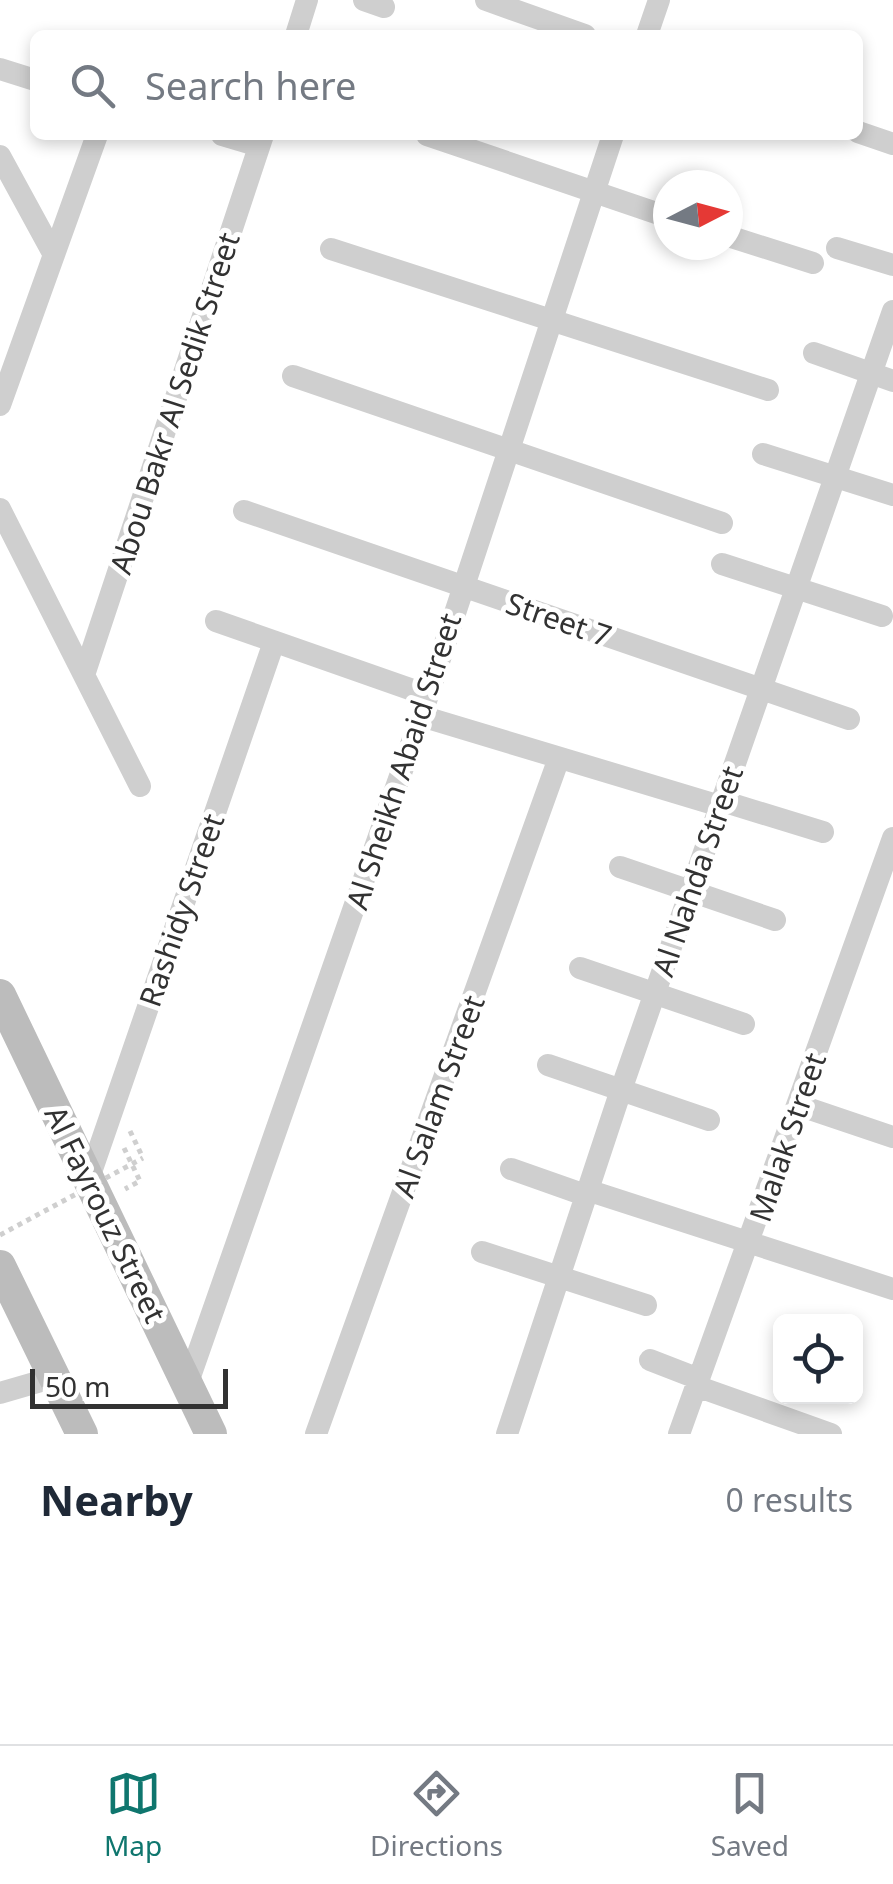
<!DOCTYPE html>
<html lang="en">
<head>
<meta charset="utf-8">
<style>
	:root { --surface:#fff; --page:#f2f2f3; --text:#1f2937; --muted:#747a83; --line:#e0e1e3; --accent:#0f766e }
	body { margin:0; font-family:"Noto Sans",sans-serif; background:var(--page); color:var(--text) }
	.controls { position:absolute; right:30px; bottom:30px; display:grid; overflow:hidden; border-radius:15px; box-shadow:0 5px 15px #0003 }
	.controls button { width:90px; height:90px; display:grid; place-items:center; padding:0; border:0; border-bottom:2px solid var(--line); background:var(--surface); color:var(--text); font:50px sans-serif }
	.compass { position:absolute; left:653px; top:170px; width:90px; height:90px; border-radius:50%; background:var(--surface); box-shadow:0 5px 15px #0003; rotate:84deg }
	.scale { position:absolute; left:30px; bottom:25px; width:198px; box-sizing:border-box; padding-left:10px; border:5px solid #323232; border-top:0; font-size:28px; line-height:35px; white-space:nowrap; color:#323232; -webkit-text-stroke:8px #fff; paint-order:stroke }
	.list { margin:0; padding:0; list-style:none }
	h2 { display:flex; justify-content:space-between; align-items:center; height:130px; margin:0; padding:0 40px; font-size:42px }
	h2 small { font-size:32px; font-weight:400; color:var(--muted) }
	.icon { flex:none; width:55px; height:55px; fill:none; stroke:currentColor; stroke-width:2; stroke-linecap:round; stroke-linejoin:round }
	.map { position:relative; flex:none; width:893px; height:1434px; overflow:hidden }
	.search { position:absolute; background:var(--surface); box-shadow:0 5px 15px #0003; left:30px; right:30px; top:30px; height:110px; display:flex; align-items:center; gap:25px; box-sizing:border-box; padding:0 35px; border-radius:15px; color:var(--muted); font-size:38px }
	.sheet { height:310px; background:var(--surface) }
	nav { display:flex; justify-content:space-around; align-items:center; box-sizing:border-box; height:140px; border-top:2px solid var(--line); background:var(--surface); font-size:28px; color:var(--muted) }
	nav a { display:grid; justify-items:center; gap:5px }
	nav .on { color:var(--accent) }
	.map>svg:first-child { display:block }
</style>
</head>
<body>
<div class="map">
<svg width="893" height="1434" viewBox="0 0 893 1434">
	<rect width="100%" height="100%" fill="#fff"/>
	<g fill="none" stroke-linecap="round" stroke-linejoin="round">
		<!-- path -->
		<path stroke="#cfcfcf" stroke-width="5" stroke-dasharray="5 5" stroke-linecap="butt" d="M130,1131L143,1158
			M124,1148L140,1181L125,1189"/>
		<!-- minor -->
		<path stroke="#cfcfcf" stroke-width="22" d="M364,0L384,7
			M486,0L585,35
			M296,35L307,0
			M647,35L659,0
			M0,69L35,80
			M858,132L893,144
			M222,135L259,146
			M427,135L668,217
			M0,156L54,255
			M728,236L813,263
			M837,248L893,265
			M331,249L768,390
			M814,353L893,381
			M293,376L722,523
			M0,405L97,135
			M763,454L893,495
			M0,509L140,786
			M244,511L849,719
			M722,564L882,616
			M216,621L427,695
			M85,672L263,135
			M421,716L720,806
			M722,801L823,832
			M620,867L775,920
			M580,968L744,1024
			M548,1065L709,1120
			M798,1105L893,1137
			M511,1169L585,1195
			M89,1178L274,642
			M587,1190L893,1289
			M482,1252L646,1305
			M650,1360L699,1379
			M187,1385L421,716L613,135
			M696,1386L831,1434
			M0,1393L55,1377
			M316,1434L559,758
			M507,1434L621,1090L893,311
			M679,1434L893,838"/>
		<!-- secondary -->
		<path stroke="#bcbcbc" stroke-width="32" d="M0,995L211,1434
			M0,1266L82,1434"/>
		<!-- path-bridge -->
		<path stroke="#cfcfcf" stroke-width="5" stroke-dasharray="5 5" stroke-linecap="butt" d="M0,1235L143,1158"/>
	</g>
	<g text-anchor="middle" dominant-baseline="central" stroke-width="10" stroke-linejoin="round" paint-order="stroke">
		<!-- street labels -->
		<g font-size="30" fill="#323232" stroke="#fff">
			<text transform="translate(174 403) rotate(-72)">Abou Bakr Al Sedik Street</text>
			<text transform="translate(559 619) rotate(19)">Street 7</text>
			<text transform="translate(403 761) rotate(-72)">Al Sheikh Abaid Street</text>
			<text transform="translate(697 871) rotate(-71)">Al Nahda Street</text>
			<text transform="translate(181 910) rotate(-71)">Rashidy Street</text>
			<text transform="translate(438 1096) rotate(-70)">Al Salam Street</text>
			<text transform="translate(787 1137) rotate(-71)">Malak Street</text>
			<text transform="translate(106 1214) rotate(64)">Al Fayrouz Street</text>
		</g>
	</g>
</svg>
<div class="controls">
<button><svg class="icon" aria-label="locate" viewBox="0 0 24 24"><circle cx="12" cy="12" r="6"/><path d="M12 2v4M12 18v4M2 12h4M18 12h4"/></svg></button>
</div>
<svg class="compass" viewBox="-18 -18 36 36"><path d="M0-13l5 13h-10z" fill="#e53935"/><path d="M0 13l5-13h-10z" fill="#747a83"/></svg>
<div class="scale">50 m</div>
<div class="search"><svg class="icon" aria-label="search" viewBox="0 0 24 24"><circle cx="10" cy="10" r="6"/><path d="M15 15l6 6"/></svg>Search here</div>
</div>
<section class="sheet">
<h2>Nearby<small>0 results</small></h2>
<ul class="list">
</ul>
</section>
<nav>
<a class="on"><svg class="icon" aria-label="map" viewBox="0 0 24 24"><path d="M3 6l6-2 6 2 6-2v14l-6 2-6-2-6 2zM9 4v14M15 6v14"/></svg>Map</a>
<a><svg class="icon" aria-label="directions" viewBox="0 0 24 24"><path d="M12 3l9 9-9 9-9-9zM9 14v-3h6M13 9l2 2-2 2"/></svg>Directions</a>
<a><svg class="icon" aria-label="saved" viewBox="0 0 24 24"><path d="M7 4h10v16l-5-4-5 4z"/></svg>Saved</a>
</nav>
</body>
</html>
